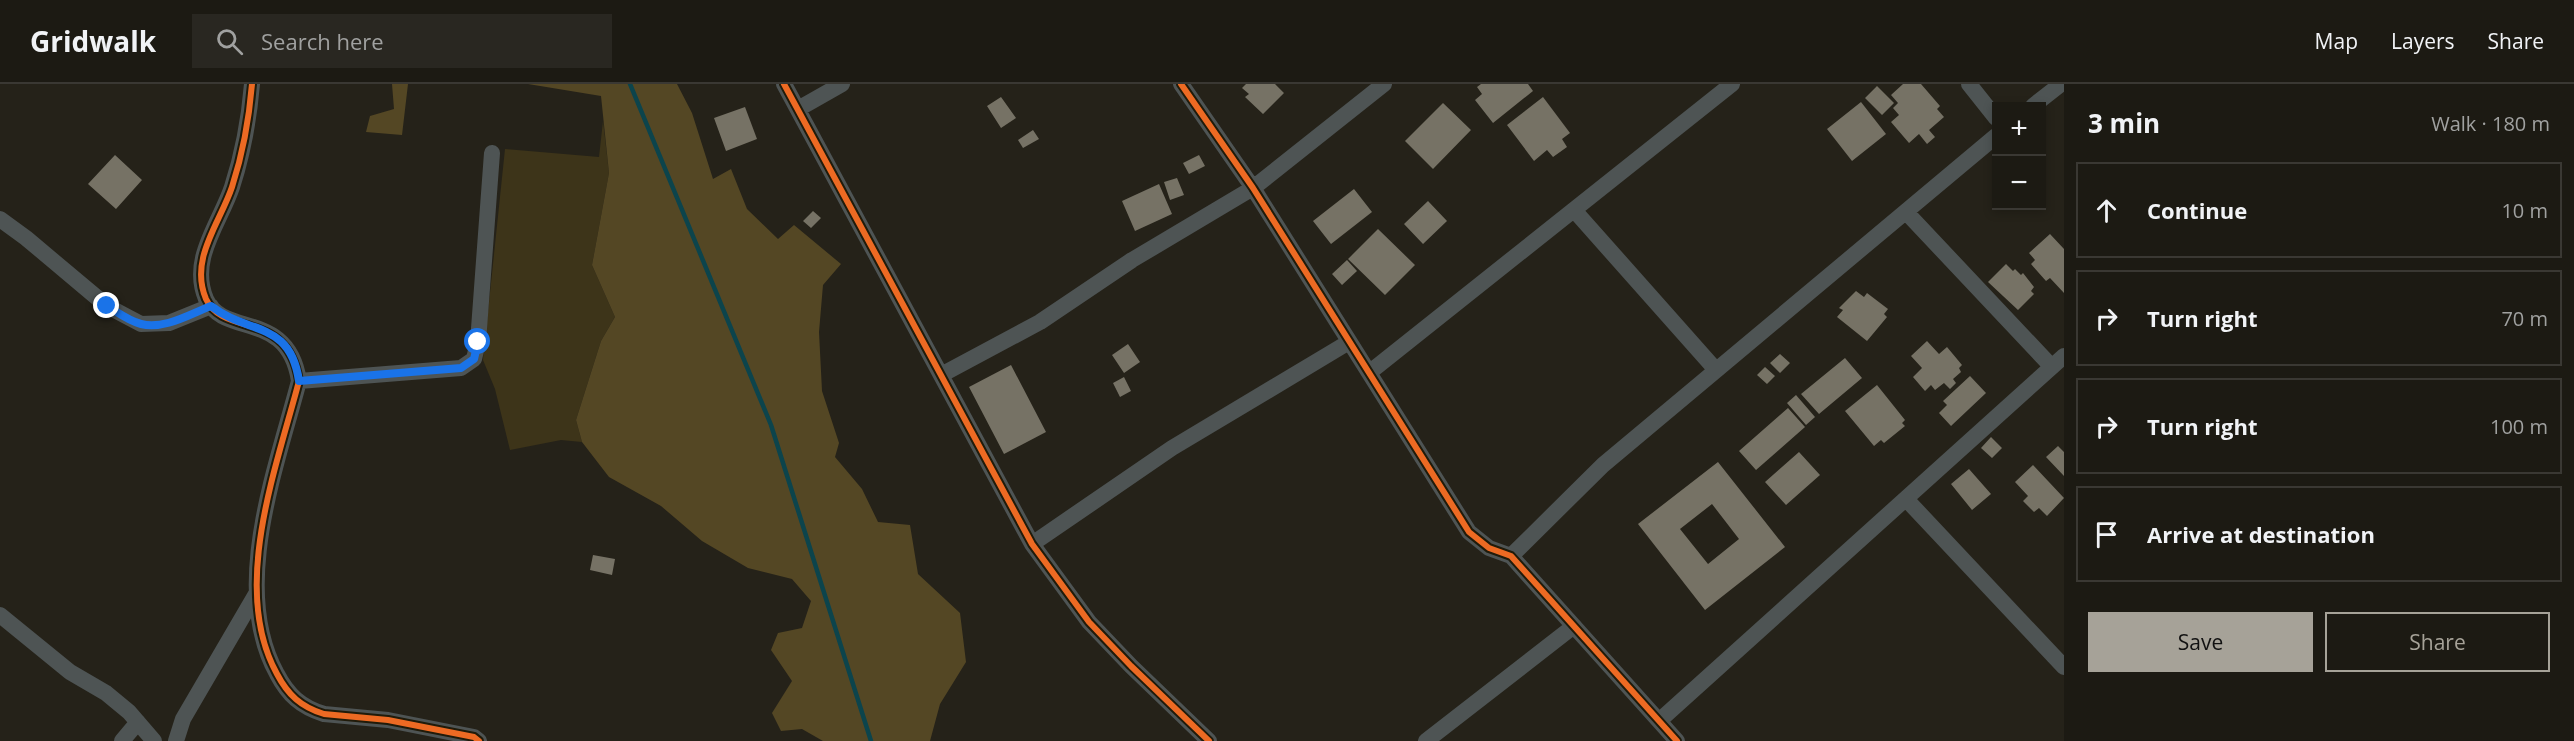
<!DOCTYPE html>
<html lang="en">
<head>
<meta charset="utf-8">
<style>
	:root { --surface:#1c1a13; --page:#292721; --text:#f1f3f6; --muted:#a0a1a0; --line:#3a3833; --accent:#a6a298 }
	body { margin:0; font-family:"Open Sans",sans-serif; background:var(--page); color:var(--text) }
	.controls { position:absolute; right:18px; top:18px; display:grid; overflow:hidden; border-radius:0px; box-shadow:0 3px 9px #0003 }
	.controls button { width:54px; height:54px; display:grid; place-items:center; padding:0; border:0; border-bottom:2px solid var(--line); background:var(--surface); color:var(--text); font:30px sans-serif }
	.stop { position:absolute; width:18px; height:18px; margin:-14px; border:4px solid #1a73e8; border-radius:50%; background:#fff }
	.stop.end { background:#1a73e8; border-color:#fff; box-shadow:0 2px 6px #0008 }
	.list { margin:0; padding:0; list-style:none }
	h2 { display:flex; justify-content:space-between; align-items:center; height:78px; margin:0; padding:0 24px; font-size:26px }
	h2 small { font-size:20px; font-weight:400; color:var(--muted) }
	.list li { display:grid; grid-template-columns:39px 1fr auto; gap:18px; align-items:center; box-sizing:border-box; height:96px; margin:0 12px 12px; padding:0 12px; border:2px solid var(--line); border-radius:0px }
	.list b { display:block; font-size:22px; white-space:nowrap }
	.list em { font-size:20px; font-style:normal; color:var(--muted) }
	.actions { display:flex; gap:12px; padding:18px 24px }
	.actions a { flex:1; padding:14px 0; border:2px solid var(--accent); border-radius:0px; text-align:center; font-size:21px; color:var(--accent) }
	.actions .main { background:var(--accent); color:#111 }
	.icon { flex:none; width:33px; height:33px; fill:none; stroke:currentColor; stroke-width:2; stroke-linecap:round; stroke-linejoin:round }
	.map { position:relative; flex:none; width:2064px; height:657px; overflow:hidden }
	header { display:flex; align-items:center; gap:36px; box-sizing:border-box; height:84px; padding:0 30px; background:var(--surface); border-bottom:2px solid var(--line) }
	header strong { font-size:28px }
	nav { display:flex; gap:33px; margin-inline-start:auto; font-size:21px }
	.search { width:420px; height:54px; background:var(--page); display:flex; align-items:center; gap:15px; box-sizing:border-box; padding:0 21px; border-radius:0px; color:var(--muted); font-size:22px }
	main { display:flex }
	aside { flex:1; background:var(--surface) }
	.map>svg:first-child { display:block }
</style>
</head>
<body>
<header>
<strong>Gridwalk</strong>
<div class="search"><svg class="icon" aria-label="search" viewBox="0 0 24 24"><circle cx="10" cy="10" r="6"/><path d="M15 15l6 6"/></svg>Search here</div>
<nav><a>Map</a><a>Layers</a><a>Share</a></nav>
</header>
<main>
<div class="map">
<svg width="2064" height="657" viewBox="0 0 2064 657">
	<rect width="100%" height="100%" fill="#252219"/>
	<!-- green -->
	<path fill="#3d3419" d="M603,37L609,89L592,181L615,233L601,257L576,336L582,358L561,356L510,366L495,305L483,276L505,65L599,73Z"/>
	<!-- forest -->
	<path fill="#544724" d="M392,0H408L402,51L366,48L370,32L394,25Z
		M528,0H677L692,29L713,95L731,85L747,125L778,155L794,141L841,180L823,201L819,248L822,307L839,359L835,373L862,405L878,438L910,441L918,490L960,529L966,578L940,620L930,657H823L802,645L781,647L772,629L792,597L771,566L778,549L802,544L811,517L792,495L748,484L702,457L661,422L609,393L582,358L576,336L601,257L615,233L592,181L609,89L601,12Z"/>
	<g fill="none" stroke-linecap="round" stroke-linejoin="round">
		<!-- stream -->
		<path stroke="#0c444c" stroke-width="4.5" d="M630,0L771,341L871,657"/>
	</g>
	<!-- building -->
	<path fill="#767265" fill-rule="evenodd" d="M1246,0H1275L1284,9L1263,30L1245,13L1249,10L1242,4Z
		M1481,0H1528L1533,7L1493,39L1475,16L1482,10L1477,3Z
		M1903,0H1921L1940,22L1937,25L1944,33L1929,46L1935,53L1927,60L1919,50L1909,59L1891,38L1899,31L1893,24L1898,19L1891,11Z
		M1877,2L1894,19L1882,31L1865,14Z
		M1001,13L1016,34L1001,44L987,22Z
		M1543,13L1570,49L1562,55L1567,63L1553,73L1547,66L1534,77L1507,41Z
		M1861,18L1886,50L1852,77L1827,45Z
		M1443,19L1471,46L1433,85L1405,57Z
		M745,23L757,55L726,67L714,34Z
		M1033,46L1039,55L1023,64L1018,56Z
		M115,71L142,96L116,125L88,100Z
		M1199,71L1205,82L1189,90L1183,79Z
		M1177,94L1184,111L1170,116L1164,98Z
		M1159,100L1172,130L1135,147L1122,117Z
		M1354,105L1372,128L1331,160L1313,137Z
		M1428,117L1447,137L1423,160L1404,140Z
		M813,127L821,134L811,144L803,137Z
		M1378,145L1415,181L1385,211L1348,175Z
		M2050,150L2064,165V209L2050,194L2046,197L2031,180L2035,176L2029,169Z
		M1347,176L1357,187L1342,201L1332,190Z
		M2006,180L2013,187L2015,185L2021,191L2023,189L2034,203L2031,207L2034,210L2018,226L1988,198Z
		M1856,207L1864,213L1867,209L1888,225L1884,230L1887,233L1867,257L1837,233L1843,226L1839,224Z
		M1927,257L1939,270L1947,263L1962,281L1959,284L1961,288L1953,295L1956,299L1950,305L1944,299L1935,306L1931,301L1925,307L1913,293L1922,284L1911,272Z
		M1128,260L1140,278L1124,289L1112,271Z
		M1780,270L1790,279L1780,289L1770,279Z
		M1845,274L1862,294L1819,330L1801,310Z
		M1011,281L1046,348L1004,370L969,303Z
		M1765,283L1775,292L1767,300L1757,291Z
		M1970,292L1986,309L1951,342L1939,329L1947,321L1943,317Z
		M1124,293L1131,307L1120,313L1113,299Z
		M1877,301L1905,336L1902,339L1905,342L1884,359L1881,356L1874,362L1845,327Z
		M1796,311L1815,333L1806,341L1787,319Z
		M1788,324L1805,343L1756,386L1739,367Z
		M1991,353L2002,364L1992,374L1981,364Z
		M2058,362L2064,368V392L2046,373Z
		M1799,368L1820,391L1786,421L1765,398Z
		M1718,378L1785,463L1705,526L1638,440ZM1712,420L1739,455L1708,480L1680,445Z
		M2033,381L2064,414L2047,432L2039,424L2034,428L2023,417L2028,412L2015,398Z
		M1969,385L1991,410L1972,426L1951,400Z
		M593,471L615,475L612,491L590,486Z"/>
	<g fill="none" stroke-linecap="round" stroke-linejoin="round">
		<!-- minor -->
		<path stroke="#4e5454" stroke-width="16" d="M252,0C249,36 243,69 232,103C220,139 189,175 206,215C224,254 288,225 299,297C276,385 230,505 277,590C288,611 301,623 324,630L388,636L474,653L479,657
			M784,0L1032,460L1089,538L1131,582L1209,657
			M1181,0L1253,104L1469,448L1489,464L1511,472L1677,657
			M1969,0L1996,34
			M2033,22L2061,0
			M798,25L842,0
			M1574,126L1716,286
			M1906,128L2052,283
			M0,135L26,154L107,222L141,240L169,239L211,222
			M1370,288L1732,0
			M941,291L1040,238L1132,176L1253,104L1384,0
			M299,297L461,284L474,275L478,258L492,69
			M1906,415L2064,583
			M1032,460L1172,364L1349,258
			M1511,472L1603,381L1996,52
			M0,531L70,588L106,609L129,628L154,657
			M1659,637L2064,272
			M122,657L138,638
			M176,657L183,635L256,510
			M1426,657L1574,542"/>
		<defs>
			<path id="cycleway" d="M252,0C249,36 243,69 232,103C220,139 189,175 206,215C224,254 288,225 299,297C276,385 230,505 277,590C288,611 301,623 324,630L388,636L474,653L479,657
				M784,0L1032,460L1089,538L1131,582L1209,657
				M1181,0L1253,104L1469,448L1489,464L1511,472L1677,657"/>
		</defs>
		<!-- cycleway casing -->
		<use href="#cycleway" stroke="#201b0a" stroke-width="10"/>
		<!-- cycleway -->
		<use href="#cycleway" stroke="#ed6a23" stroke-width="6"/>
	</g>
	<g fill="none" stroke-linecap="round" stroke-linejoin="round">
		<!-- route -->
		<path stroke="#1a73e8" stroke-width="8" d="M107,222C117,228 129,237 141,240C164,246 190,230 211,222C248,251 290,236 299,297L461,284L474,275L478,258"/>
	</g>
</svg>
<div class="controls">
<button>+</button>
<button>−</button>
</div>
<div class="stop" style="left:478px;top:258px"></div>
<div class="stop end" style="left:107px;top:222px"></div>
</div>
<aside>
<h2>3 min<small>Walk · 180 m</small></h2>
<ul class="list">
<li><svg class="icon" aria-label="ahead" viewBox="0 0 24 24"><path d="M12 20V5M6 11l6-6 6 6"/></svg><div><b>Continue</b></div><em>10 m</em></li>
<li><svg class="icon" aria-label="right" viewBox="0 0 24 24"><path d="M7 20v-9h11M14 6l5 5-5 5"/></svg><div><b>Turn right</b></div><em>70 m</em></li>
<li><svg class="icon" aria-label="right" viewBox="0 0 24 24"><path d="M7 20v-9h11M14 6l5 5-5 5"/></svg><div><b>Turn right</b></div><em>100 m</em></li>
<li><svg class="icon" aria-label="arrive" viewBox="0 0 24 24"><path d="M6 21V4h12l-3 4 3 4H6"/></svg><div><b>Arrive at destination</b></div></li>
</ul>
<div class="actions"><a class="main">Save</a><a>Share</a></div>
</aside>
</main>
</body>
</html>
